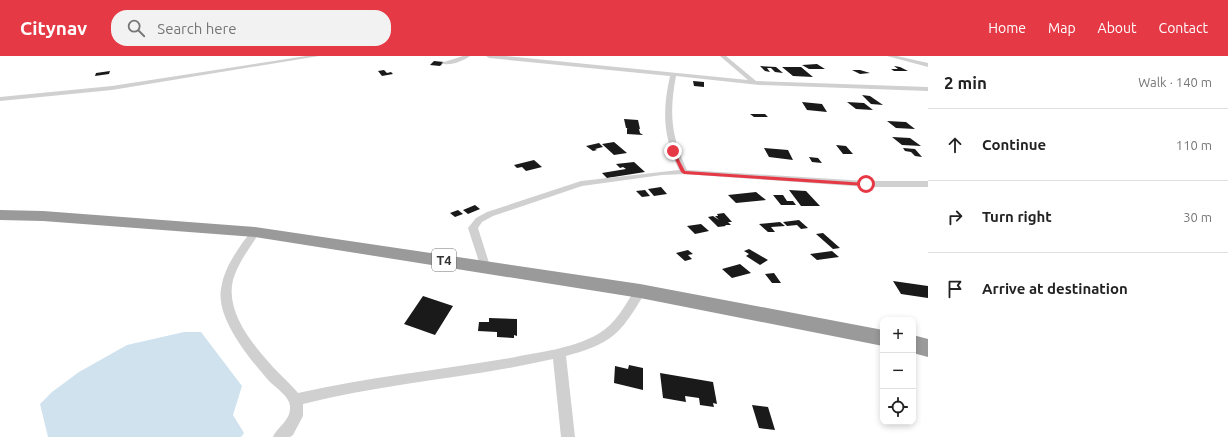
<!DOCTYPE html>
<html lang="en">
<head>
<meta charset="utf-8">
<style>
	:root { --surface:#fff; --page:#f2f2f2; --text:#222; --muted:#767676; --line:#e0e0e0; --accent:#e63946 }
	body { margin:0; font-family:Ubuntu,sans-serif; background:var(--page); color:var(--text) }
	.controls { position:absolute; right:12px; bottom:12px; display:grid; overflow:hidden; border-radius:8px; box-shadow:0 2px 6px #0003 }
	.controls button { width:36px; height:36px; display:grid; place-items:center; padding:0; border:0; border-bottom:1px solid var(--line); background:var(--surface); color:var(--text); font:20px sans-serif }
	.stop { position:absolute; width:12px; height:12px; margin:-9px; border:3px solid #e63946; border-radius:50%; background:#fff }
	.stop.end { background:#e63946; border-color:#fff; box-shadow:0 1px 4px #0008 }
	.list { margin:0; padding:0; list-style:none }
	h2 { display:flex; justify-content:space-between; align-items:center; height:52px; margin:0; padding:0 16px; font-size:17px }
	h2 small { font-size:13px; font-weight:400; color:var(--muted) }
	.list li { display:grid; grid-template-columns:26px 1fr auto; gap:12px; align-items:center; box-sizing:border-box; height:72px; padding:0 16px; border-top:1px solid var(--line) }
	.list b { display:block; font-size:15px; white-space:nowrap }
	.list em { font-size:13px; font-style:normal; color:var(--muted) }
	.icon { flex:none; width:22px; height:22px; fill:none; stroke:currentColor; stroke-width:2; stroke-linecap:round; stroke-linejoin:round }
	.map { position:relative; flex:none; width:928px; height:381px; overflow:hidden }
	header { display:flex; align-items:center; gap:24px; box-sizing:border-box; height:56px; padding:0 20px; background:var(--accent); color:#fff }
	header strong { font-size:19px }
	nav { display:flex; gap:22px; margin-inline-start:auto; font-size:14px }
	.search { width:280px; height:36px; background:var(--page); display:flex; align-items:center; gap:10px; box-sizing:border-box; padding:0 14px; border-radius:16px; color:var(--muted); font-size:15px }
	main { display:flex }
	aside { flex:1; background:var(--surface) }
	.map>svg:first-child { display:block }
</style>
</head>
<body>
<header>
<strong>Citynav</strong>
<div class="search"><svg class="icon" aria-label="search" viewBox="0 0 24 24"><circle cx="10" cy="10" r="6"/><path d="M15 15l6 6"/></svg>Search here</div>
<nav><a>Home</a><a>Map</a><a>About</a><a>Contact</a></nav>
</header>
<main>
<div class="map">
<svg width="928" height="381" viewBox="0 0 928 381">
	<rect width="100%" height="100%" fill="#fff"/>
	<!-- water -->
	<path fill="#cfe2ee" d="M184,276H201L242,330L233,359L244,377L241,381H48L40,348L52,336L79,316L127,289Z"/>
	<!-- building -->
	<path fill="#1a1a1a" d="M434,5L444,6L440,10L430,9Z
		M817,8L825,13H809L802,9Z
		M760,10L776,11L783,17L775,16L771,12H767L770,16L765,15Z
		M894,10L900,11L908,15H894L891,13H898Z
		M782,11H801L813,21L793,20Z
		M384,14L387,17L391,16L393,18L382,20L378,15Z
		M852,14H860L870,17L860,18Z
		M110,15L109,18L95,20L96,17Z
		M693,25L704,26V31L694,30Z
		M862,39L870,40L883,49L871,48Z
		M802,46L822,48L827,56L807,54Z
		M847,46L864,47L873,54L856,53Z
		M750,58H765L768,61H754Z
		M624,63L638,64L640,73L626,72Z
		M887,65L906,66L915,73L896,72Z
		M627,72L639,73L640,77L643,79L627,78Z
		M892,81L910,82L921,90L902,89Z
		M614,86L627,97L614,99L602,88Z
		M599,87L603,91L595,93L597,94L593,95L586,90Z
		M836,89L846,90L853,98H843Z
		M764,92L788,94L793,104L769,101Z
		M903,92L915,93L922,101L915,100L911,96L905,95Z
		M809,101L818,102L822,107L812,106Z
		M534,104L542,111L526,115L522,111L517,112L514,109Z
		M634,106L645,116L607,122L602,117L626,113L623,111L620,112L616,108Z
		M661,131L667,138L654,140L648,133Z
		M645,134L650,140L642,141L636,135Z
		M789,134L806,135L820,150H801Z
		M756,136L766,144L736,147L728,139Z
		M773,139H783L787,145H793L796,149H781Z
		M475,149L480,153L468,158L463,154Z
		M458,154L463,158L455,161L450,157Z
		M724,157L732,166H728L731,169H725L726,170L718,171L708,161L713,160L719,164L715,160H718L717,158Z
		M799,164L808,172L801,173L797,169L787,170L783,166Z
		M780,166L785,170L771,171L775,176H768L759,168Z
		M701,168L709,175L695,178L687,170Z
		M823,177L840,192L833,193L816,178Z
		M749,193L768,204L760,209L746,200L749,198L744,195Z
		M688,194L693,198L688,199L692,203L685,205L676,197Z
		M832,195L839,201L817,204L810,198Z
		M740,208L751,217L732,222L722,213Z
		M774,217L781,227H772L765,218Z
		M893,225L928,230V242L901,238Z
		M423,240L453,250L435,279L404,268Z
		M489,262L517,263V280L514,279V282L497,281V276L478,275L479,266H489Z
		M629,309L643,312V334L614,327L615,310L628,313Z
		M660,317L713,326L717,348L713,347L714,351L700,349L699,342L685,340L686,346L663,342Z
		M752,349L768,351L775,374L759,372Z"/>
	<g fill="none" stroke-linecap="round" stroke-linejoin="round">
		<!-- street -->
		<path fill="#d0d0d0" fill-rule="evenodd" d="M306,0H319L112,34L0,45V41L112,30Z
			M463,0H470C463,5 449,11 441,7Z
			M486,0H505L748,24L720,0H726L756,25L928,31V35L759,29L676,20C669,57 671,80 687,114L866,125H928V131H866L684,118L662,119L582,130L493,160L482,166L478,172L490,210L485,213L481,212L468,172L476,162L487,156L581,125L679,114C663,80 662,56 670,20L489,2Z
			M887,0H897L928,7V11Z
			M255,173L260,176C250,191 238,207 233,224C225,256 253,289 273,311C281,320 291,328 298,337C368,321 440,314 510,302C539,296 572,293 598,278C616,268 625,249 636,232H644L646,235C621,277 614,287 566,300L575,381H561L553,303C471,322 385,327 303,348V360L293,379L290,381H273C278,370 291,365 290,350C289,340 276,332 269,325C250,303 216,263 221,233C224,211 239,191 252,174Z"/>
		<!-- highway -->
		<path fill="#9a9a9a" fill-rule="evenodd" d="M0,154L43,155L255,171L640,228L883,274V290L640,242L255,181L43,165L0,164Z
			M913,279L928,283V301L913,297Z"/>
	</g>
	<!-- route -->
	<path fill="#e63946" d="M671,94H674L685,115L866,127L869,128L866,130L684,118L681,116Z"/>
	<g text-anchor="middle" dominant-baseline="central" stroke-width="4" stroke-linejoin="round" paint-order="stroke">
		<!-- shield labels -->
		<rect fill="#fff" stroke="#707070" stroke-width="1" x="432" y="193" width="24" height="22" rx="3"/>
		<g font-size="13" font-weight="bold" fill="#333">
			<text x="444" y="204">T4</text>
		</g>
	</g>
</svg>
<div class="controls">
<button>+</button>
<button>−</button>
<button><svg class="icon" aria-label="locate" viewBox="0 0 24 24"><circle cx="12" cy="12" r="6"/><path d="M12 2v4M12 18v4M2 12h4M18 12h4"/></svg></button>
</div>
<div class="stop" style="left:866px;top:128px"></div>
<div class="stop end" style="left:673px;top:95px"></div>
</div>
<aside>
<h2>2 min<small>Walk · 140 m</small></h2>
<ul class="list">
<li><svg class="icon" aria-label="ahead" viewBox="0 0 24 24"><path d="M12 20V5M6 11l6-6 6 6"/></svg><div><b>Continue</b></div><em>110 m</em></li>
<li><svg class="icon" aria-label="right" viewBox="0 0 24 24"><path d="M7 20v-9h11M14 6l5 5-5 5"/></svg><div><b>Turn right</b></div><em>30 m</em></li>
<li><svg class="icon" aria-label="arrive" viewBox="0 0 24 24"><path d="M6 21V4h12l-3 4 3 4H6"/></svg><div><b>Arrive at destination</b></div></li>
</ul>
</aside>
</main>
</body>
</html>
